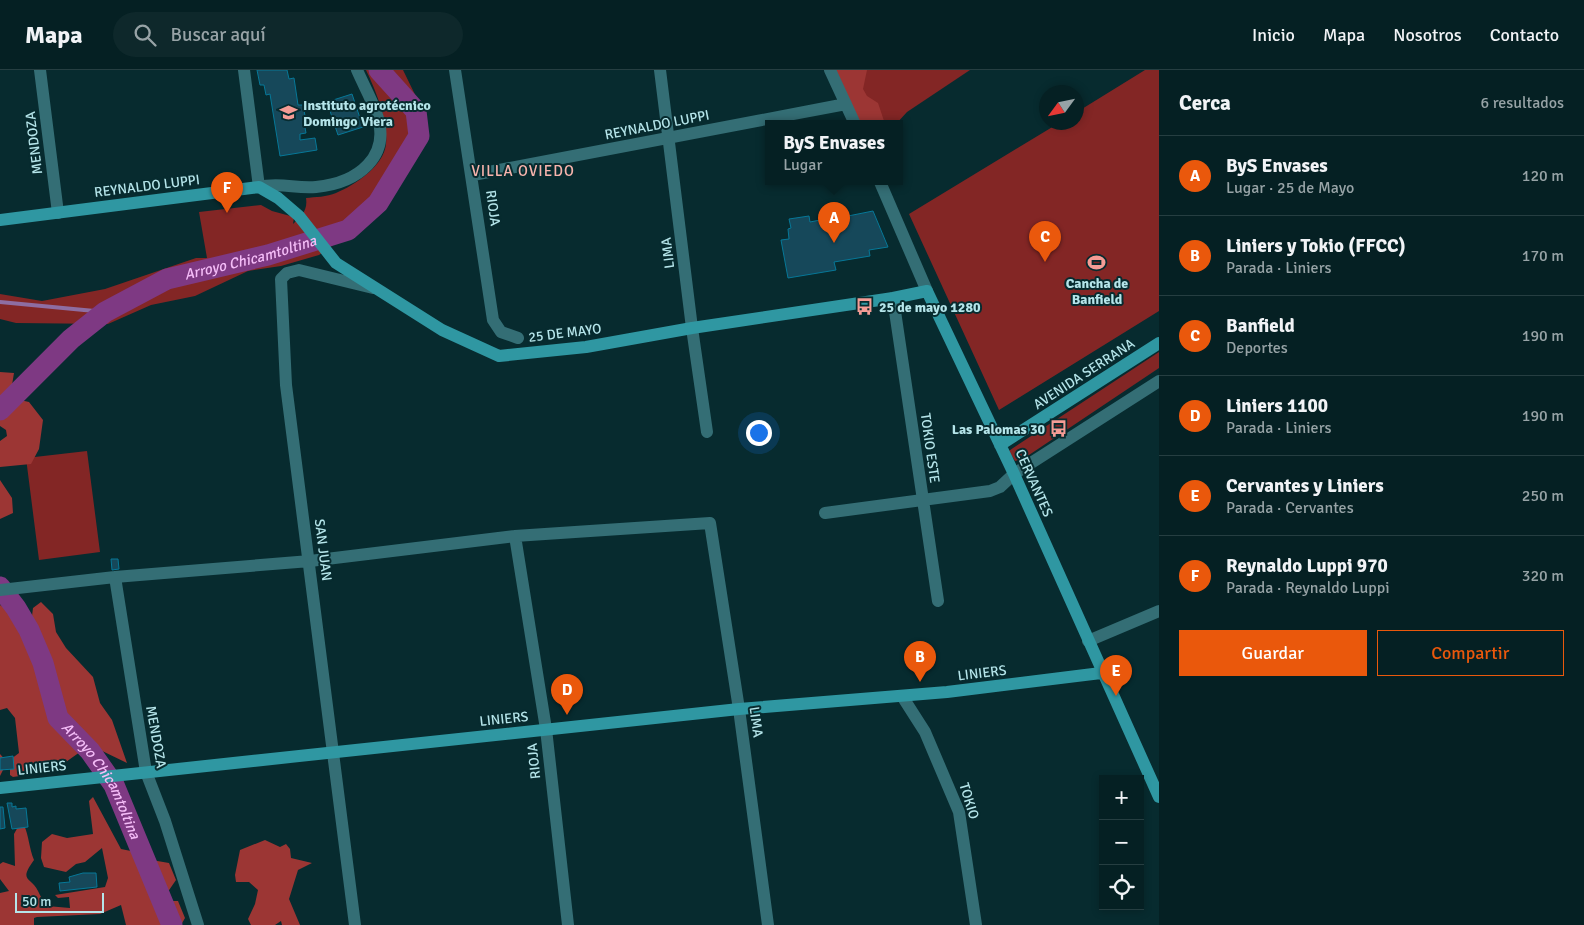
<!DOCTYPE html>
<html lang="es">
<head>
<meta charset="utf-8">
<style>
	:root { --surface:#052023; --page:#0e282b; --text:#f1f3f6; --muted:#97a3a6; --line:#263e41; --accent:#ea580c }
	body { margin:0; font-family:Signika,sans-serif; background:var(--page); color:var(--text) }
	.controls { position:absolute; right:15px; bottom:15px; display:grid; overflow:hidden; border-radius:0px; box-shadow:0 2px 8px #0003 }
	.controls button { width:45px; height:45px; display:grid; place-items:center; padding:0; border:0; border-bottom:1px solid var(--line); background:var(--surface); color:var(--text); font:25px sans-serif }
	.compass { position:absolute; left:1039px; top:15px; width:45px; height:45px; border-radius:50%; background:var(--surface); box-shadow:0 2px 8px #0003; rotate:237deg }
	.scale { position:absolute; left:15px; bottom:12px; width:89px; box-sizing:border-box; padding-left:5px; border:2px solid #b5e5ea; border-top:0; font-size:14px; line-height:18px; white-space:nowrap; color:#b5e5ea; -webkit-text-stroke:4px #072b2f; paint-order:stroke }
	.you { position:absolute; left:758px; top:362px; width:18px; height:18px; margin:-12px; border:4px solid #fff; border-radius:50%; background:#1a73e8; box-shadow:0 0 0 8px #1a73e833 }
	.badge { display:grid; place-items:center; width:32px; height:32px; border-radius:50%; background:var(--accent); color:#fff; font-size:16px; font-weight:700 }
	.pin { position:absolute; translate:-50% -41px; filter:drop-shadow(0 1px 2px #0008) }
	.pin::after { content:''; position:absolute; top:26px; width:18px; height:15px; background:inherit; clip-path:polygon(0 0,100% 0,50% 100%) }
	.popup { position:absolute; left:765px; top:50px; width:138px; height:65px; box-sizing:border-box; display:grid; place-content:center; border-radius:0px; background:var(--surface); filter:drop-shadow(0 1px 4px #0005); font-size:16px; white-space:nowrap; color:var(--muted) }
	.popup b { font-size:19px; color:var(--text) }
	.popup::after { content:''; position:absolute; left:50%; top:100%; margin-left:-10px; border:10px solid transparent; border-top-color:var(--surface) }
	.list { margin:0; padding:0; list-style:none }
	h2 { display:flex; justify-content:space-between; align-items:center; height:65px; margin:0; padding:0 20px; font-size:21px }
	h2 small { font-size:16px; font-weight:400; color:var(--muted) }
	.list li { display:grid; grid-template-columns:32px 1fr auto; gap:15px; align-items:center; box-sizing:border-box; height:80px; padding:0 20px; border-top:1px solid var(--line) }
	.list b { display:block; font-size:19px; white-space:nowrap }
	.list p { margin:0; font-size:16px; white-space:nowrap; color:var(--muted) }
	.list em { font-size:16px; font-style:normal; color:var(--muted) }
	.actions { display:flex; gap:10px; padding:15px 20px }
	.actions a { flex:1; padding:11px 0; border:1px solid var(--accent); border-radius:0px; text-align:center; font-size:18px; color:var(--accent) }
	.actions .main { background:var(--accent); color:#fff }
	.icon { flex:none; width:28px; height:28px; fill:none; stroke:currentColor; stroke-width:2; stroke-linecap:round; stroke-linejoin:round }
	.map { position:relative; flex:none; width:1159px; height:855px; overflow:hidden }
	header { display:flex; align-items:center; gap:30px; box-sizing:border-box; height:70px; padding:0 25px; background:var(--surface); border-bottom:1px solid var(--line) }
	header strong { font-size:24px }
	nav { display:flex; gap:28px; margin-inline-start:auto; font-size:18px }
	.search { width:350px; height:45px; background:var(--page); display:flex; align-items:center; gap:12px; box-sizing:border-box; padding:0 18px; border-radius:28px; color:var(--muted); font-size:19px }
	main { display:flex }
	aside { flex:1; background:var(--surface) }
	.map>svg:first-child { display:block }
</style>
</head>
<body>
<header>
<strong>Mapa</strong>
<div class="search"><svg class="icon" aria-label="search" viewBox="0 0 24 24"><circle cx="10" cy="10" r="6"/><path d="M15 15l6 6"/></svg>Buscar aquí</div>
<nav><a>Inicio</a><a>Mapa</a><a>Nosotros</a><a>Contacto</a></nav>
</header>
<main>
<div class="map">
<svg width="1159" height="855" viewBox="0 0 1159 855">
	<rect width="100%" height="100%" fill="#072b2f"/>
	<!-- green -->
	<path fill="#832625" d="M366,0H403L426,47L422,77L410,100L380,141L319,185L281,196L248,201L195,226L151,235L108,254L16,253L0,249V224L42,231L105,219L196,188H207L199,142L261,135L272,141L294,147L293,154C301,146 308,141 306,128C315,127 327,127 336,123C355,115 384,96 386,74C388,51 376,21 366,0Z
		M835,0H970L907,42L896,54H858Z
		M1145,0H1159V241L999,340L909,144L1059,53L1076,52L1077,42Z
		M1159,282V298L1023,389L1015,391L1009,381L1013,378Z
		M87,381L100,482L39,490L26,388Z"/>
	<!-- forest -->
	<path fill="#9c3634" d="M832,0H867L863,19L867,26L878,33L885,54H857Z
		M0,302L14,303L12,315L20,330L29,332L43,350L39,379L31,394L0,397V371L7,366L6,360L0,356Z
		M0,410L12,428L13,443L0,449Z
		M41,532L53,544L56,562L66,578L93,607L100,633L112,650L127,693L96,678L80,682L56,699L50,696H44L39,703L13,707L10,705V696L4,698L0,706V684L7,692L19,683L15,648L7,638L0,640V535L9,541L14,549L32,546L33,538Z
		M93,727L121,779L131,781L140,788L169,793L176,810L165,826L166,831H178L185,848L181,855H126L121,835L100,844L37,847L34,848V855H0V823L9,821L0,809V794L3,792L15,796L14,764L19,755H24C29,766 29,778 34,790C18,812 31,806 38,821C41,827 43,831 47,836L70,838L69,827L58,828L55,825L105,817L108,808L102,778L85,792L76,794L66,802L44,797L41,788L42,772L52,764L67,768L93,764L89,731Z
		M265,770L280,777L286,774L290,779L291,788L312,793L298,800L289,829L300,855H282L281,851L275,855H251L248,849L255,834L258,820L249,812H236L235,805L240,780Z"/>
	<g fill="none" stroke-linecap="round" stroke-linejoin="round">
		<!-- stream -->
		<path stroke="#8e6da2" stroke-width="4" d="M0,232L105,242"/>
		<!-- river -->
		<g stroke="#7e3983" stroke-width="21">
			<path id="s1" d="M0,340L71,269L105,242L167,209L268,185L348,160L378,133L419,66L416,41L379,0"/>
			<path id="s2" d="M0,517L16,538L29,560L43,593L58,648L90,681L114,715L172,855"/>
		</g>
	</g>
	<!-- building -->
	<path fill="#16485a" stroke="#067898" d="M257,0H287L289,9L294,8L298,35H303L306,51L304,52L306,63L300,64V70L315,68L317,80L280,86L270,24L266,25L264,15H260Z
		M352,24L363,57L338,65L327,32Z
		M873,141L888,177L869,180L870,186L834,192L836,200L788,208L781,170L789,169L788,159L791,158L789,149L809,146L810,152L820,150L819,144L829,143L831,154L844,151L843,147Z
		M111,489H118L119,499L112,500Z
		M13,686L14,699L0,700V688Z
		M7,733H12V737L16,736V739L26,738L28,757L12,759Z
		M0,737H3L5,758L0,759Z
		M83,803H96L97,817L60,821L59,813L70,812L69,807Z"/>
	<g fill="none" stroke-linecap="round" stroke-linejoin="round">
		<!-- street -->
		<path stroke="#346e75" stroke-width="12" d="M40,0L58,143
			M244,0L259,117C280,112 296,119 316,117C357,113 393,87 376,42C371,28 363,14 357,0
			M455,0L493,250L501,262L518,268
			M660,0L692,258L707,362
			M830,0L855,54
			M473,105L846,34
			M880,112L927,221
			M893,228L938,531
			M825,443L990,421L1000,417L1014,404L1159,311
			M515,466L546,659L568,855
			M115,507L146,702L165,751L198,855
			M0,520L115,507L310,491L515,466L710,453L739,639L768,855
			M1088,571L1159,541
			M902,626L925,662L959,742L976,855
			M355,855L286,315L281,209L287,203L299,200L373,218"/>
		<!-- secondary -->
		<path stroke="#2f97a2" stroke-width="12" d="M0,150L259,117L278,128L299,146L336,193L442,260L499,286L586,277L692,258L893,228L927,221L1014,404L1159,727
			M1000,375L1159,273
			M0,718L739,639L947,622L1101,603"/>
	</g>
	<!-- icons -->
	<defs>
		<symbol id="school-bare" viewBox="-9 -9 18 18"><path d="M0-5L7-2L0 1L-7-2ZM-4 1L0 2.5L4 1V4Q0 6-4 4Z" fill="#f59c95" stroke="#072b2f" stroke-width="2.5" paint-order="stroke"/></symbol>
		<symbol id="stadium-bare" viewBox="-9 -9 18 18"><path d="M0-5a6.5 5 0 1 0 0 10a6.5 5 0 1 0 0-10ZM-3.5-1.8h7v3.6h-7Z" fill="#f59c95" stroke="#072b2f" stroke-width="2.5" paint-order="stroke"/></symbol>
		<symbol id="bus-bare" viewBox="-9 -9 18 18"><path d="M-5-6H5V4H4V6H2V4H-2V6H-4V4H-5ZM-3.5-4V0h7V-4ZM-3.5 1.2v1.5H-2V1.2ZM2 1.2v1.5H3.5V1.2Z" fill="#f59c95" stroke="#072b2f" stroke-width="2.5" paint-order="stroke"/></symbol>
	</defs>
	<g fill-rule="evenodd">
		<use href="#school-bare" x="276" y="30" width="25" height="25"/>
		<use href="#stadium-bare" x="1084" y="180" width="25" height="25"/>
		<use href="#bus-bare" x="852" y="224" width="25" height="25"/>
		<use href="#bus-bare" x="1046" y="346" width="25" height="25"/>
	</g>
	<g text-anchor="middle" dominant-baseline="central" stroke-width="4" stroke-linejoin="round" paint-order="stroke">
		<!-- poi labels -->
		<g font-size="14" font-weight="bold" fill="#b5e5ea" stroke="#072b2f" text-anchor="start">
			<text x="303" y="35">Instituto agrotécnico<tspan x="303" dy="16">Domingo Viera</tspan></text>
			<text x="1097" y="213" text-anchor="middle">Cancha de<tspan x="1097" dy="16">Banfield</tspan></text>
			<text x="879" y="237">25 de mayo 1280</text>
			<text x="1045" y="359" text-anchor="end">Las Palomas 30</text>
		</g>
		<!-- street labels -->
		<g font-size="14" fill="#b5e5ea" stroke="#072b2f">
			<text transform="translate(657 55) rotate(-11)">REYNALDO LUPPI</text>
			<text transform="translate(34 73) rotate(-97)">MENDOZA</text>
			<text transform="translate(147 116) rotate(-7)">REYNALDO LUPPI</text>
			<text transform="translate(493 138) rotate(82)">RIOJA</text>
			<text transform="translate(668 183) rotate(-97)">LIMA</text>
			<text transform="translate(565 263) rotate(-7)">25 DE MAYO</text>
			<text transform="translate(1084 304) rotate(-33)">AVENIDA SERRANA</text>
			<text transform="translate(930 378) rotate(82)">TOKIO ESTE</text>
			<text transform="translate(1034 413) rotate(66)">CERVANTES</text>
			<text transform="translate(323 480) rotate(83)">SAN JUAN</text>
			<text transform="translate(982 603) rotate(-7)">LINIERS</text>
			<text transform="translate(504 649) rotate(-6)">LINIERS</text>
			<text transform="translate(756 652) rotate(82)">LIMA</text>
			<text transform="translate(156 667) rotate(80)">MENDOZA</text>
			<text transform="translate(534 691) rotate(-96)">RIOJA</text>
			<text transform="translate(42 698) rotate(-6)">LINIERS</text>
			<text transform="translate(969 731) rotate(73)">TOKIO</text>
		</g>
		<!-- neighbourhood labels -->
		<g font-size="15" letter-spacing="1" fill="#f7b4ad" stroke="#072b2f">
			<text x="523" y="101">VILLA OVIEDO</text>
		</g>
		<!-- water labels -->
		<g font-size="15" font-style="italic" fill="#f4bcf7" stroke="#072b2f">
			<text stroke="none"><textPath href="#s1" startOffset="300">Arroyo Chicamtoltina</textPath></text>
			<text stroke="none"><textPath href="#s2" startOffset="222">Arroyo Chicamtoltina</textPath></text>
		</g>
	</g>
</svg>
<div class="controls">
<button>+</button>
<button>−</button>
<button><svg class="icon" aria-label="locate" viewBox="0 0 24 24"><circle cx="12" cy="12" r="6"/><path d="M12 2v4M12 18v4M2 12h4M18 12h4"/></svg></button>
</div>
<svg class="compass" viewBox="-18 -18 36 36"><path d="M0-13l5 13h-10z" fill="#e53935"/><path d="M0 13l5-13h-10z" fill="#97a3a6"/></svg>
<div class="scale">50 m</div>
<div class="you"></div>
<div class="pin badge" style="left:834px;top:173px">A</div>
<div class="popup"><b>ByS Envases</b>Lugar</div>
<div class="pin badge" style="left:920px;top:612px">B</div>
<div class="pin badge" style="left:1045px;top:192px">C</div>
<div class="pin badge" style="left:567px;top:645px">D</div>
<div class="pin badge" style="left:1116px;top:626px">E</div>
<div class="pin badge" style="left:227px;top:143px">F</div>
</div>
<aside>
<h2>Cerca<small>6 resultados</small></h2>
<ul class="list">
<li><span class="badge">A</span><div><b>ByS Envases</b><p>Lugar · 25 de Mayo</p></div><em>120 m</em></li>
<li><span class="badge">B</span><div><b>Liniers y Tokio (FFCC)</b><p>Parada · Liniers</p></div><em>170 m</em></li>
<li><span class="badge">C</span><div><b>Banfield</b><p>Deportes</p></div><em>190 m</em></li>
<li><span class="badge">D</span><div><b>Liniers 1100</b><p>Parada · Liniers</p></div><em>190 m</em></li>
<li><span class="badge">E</span><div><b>Cervantes y Liniers</b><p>Parada · Cervantes</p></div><em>250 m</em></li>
<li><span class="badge">F</span><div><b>Reynaldo Luppi 970</b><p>Parada · Reynaldo Luppi</p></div><em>320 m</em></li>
</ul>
<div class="actions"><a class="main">Guardar</a><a>Compartir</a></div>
</aside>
</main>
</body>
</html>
